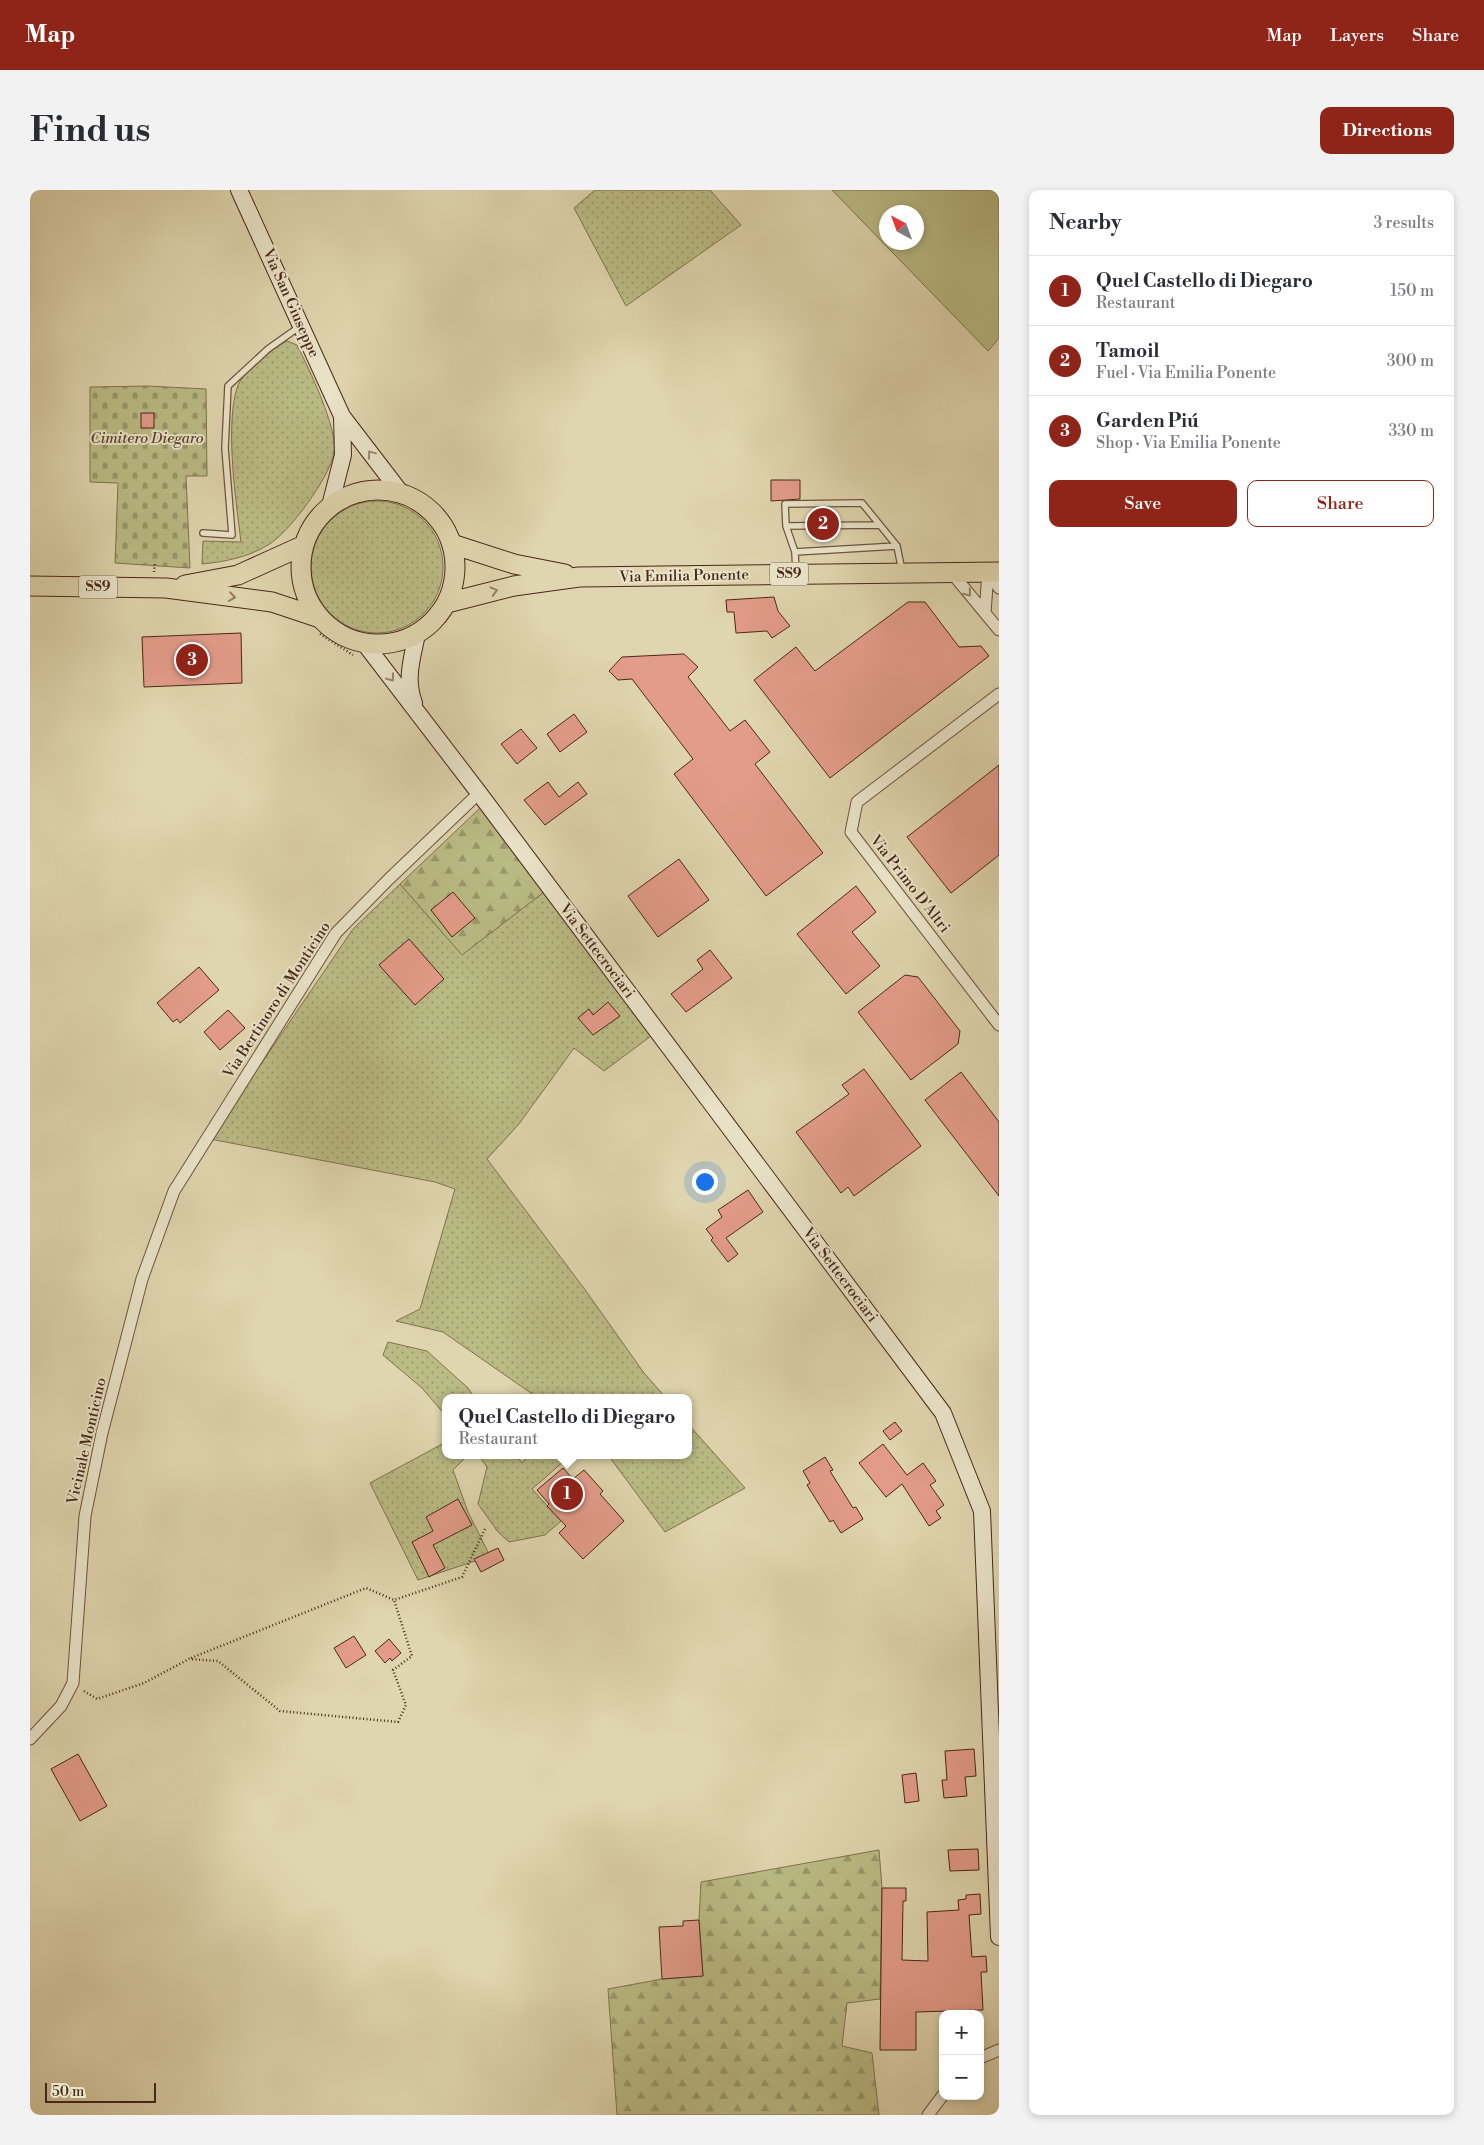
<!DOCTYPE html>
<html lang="en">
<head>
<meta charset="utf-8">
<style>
	:root { --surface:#fff; --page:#f2f2f3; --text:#2b2b33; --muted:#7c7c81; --line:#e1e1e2; --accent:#8f2418 }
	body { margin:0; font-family:"Libre Bodoni",serif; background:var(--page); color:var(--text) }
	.controls { position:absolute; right:15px; bottom:15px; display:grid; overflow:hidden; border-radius:10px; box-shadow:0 2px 8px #0003 }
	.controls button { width:45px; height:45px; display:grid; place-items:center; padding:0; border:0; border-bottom:1px solid var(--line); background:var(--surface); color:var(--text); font:25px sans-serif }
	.compass { position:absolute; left:849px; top:15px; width:45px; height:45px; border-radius:50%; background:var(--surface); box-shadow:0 2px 8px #0003; rotate:319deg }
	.scale { position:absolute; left:15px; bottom:12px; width:111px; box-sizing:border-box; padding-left:5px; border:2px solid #4a2817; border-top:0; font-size:14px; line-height:18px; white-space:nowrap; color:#4a2817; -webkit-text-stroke:4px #eae4ca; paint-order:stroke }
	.you { position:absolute; left:674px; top:991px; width:18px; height:18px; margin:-12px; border:4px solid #fff; border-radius:50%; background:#1a73e8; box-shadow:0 0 0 8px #1a73e833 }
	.badge { display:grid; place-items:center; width:32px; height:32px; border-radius:50%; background:var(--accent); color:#fff; font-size:16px; font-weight:700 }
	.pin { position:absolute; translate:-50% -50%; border:2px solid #fff; box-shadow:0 1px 5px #0006 }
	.popup { position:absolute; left:412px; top:1204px; width:250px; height:65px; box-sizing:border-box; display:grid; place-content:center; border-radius:10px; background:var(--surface); filter:drop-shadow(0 1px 4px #0005); font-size:16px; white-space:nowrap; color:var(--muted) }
	.popup b { font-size:19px; color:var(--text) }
	.popup::after { content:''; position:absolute; left:50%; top:100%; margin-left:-10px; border:10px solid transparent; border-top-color:var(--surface) }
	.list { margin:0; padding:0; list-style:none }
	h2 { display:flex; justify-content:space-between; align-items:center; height:65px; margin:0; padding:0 20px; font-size:21px }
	h2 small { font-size:16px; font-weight:400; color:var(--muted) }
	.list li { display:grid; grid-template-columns:32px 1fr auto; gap:15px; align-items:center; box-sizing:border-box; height:70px; padding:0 20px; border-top:1px solid var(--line) }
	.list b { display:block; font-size:19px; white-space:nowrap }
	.list p { margin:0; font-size:16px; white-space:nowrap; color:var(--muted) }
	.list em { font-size:16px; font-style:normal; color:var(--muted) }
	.actions { display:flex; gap:10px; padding:15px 20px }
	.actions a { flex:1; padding:11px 0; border:1px solid var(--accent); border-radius:10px; text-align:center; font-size:18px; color:var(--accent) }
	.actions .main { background:var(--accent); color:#fff }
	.map { position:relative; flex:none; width:969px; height:1925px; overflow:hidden; border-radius:10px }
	header { display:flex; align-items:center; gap:30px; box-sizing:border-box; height:70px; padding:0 25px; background:var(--accent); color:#fff }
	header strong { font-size:24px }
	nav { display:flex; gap:28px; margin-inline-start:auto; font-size:18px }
	.intro { display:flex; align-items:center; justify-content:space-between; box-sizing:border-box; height:120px; padding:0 30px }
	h1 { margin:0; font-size:35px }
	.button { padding:12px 22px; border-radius:10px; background:var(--accent); color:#fff; font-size:18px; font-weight:700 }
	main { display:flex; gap:30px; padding:0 30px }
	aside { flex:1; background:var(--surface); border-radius:10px; box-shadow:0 2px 8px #0003 }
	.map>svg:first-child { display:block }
</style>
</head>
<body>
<header>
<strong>Map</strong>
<nav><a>Map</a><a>Layers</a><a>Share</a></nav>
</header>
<div class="intro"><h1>Find us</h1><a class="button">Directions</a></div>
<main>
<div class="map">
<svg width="969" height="1925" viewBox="0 0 969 1925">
	<defs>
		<pattern id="grass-dots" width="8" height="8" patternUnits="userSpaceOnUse" patternTransform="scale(1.25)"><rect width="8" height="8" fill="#babb85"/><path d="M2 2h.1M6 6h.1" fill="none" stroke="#99986c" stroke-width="1.8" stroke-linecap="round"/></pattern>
		<pattern id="forest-firs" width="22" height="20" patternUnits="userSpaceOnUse" patternTransform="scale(1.25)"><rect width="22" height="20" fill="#babb85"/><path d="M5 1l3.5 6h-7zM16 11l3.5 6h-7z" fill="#99986c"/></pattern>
		<pattern id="cemetery-stones" width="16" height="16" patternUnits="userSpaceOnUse" patternTransform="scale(1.25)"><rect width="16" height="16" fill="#babb85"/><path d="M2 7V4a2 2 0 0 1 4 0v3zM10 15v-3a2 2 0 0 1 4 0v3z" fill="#99986c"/></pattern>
	</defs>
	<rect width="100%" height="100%" fill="#dfd5ae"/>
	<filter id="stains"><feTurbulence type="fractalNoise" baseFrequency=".004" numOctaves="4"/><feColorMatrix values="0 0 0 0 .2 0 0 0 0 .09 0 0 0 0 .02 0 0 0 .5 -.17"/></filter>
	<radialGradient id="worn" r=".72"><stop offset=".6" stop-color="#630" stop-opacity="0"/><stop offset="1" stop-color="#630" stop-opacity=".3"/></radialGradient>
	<!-- grass -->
	<path fill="url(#grass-dots)" stroke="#82724e" d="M565,0H680L711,35L596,116L544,18Z
		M257,151L267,155C279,179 308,238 304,263C299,288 260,342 238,355C219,367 194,372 172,374L173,351L211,352C206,311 195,237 207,198C213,180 241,160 257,151Z
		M281 377a66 66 0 1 1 132 0a66 66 0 1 1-132 0Z
		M370,694L432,764L514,702L621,846L574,881L544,858L489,934L457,969L556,1101L614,1183L636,1208H508L413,1142L366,1131L390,1119L425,999L405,992L180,949L323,739Z
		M358,1152L397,1161L438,1198L445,1208H416V1226L392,1198L353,1165Z
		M658,1234L715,1298L635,1342L578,1265H658Z
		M416,1252V1265L436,1267L423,1280L438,1322L460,1366L388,1390L340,1293Z
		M448,1265H486L492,1273L499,1265H541L502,1299L531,1331L515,1345L479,1352L468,1342L448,1314L457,1277Z"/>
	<!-- forest -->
	<path fill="url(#forest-firs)" stroke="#82724e" d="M450,618L514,702L432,765L370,694Z
		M849,1660L852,1698L850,1809L817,1813L812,1856L842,1863L849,1925H587L578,1799L632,1789L673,1786L669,1730L671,1692Z"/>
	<!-- cemetery -->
	<path fill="url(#cemetery-stones)" stroke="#82724e" d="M118,196L176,199L177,286H156L160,378L85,373L88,293L60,292V197Z"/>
	<!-- garden -->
	<path fill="#babb85" stroke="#82724e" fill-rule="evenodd" d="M802,0H969V148L958,161ZM856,22H886V52H856Z"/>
	<!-- building -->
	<path fill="#e39c8a" stroke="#4a2817" d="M111,223H124V238H111Z
		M741,290H770V309L741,311Z
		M744,407L748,421L760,436L742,448L737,441L706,443L704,422H697L696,410Z
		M878,412H895L929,457L951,456L959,466L800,588L724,490L766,457L785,481Z
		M211,443L212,493L114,497L112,447Z
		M654,464L668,477L658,487L700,541L715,530L740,562L725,574L793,663L736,706L644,584L663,569L602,489L588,490L579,481L592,467Z
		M544,524L557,542L530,562L517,544Z
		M491,539L507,558L487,574L471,554Z
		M969,575V665L921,703L877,647Z
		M518,592L529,607L548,592L557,604L515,635L494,610Z
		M649,669L679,710L628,747L598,706Z
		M826,696L846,722L822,742L850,776L816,804L767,744Z
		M423,702L445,728L422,747L401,720Z
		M379,749L414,789L385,815L349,775Z
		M680,760L702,788L656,822L641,804L673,779L667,770Z
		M169,777L189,800L150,833L147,829L143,832L127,813Z
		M875,785L888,787L930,841L928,854L881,890L828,822Z
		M578,812L590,826L563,845L548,828L559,819L563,825Z
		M198,820L215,838L190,860L174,842Z
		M834,879L891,956L824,1006L818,997L811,1003L766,942L819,904L812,895Z
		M931,882L969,932V1006L895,910Z
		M718,1000L733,1022L696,1048L708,1064L698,1072L681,1050L683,1048L676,1039L692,1027L688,1020Z
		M865,1232L872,1241L860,1250L853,1241Z
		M853,1254L877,1285L893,1273L906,1291L900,1295L914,1315L906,1321L911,1328L899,1336L872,1294L856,1307L829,1273Z
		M795,1267L803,1280L800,1281L823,1318L826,1317L833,1329L811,1343L803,1330L800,1332L777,1295L780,1293L773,1281Z
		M533,1278L543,1289L554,1280L573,1301L570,1304L594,1331L553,1369L529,1343L536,1336L517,1316L519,1314L507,1300Z
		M428,1309L442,1335L403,1355L415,1378L399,1387L382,1352L403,1341L396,1327Z
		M468,1358L474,1370L451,1382L444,1369Z
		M324,1446L336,1465L316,1478L304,1458Z
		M359,1449L371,1463L362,1471L360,1468L355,1473L345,1461Z
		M944,1559L946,1586L935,1587L937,1606L914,1608L912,1590H917L915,1561Z
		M48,1564L77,1616L50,1631L21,1579Z
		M886,1583L889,1611L875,1613L872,1585Z
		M948,1659L949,1680L920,1681L918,1660Z
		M852,1698H876V1711H873L872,1770L898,1771L897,1722L929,1720L928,1710L936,1709V1705L950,1704L951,1724L939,1725L942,1767L956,1766L957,1782H951L953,1820L886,1822V1860H850Z
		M669,1730L673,1786L632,1789L629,1737L653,1736V1731Z"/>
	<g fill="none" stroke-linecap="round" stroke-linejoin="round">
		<defs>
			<path id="service" d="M756,336L849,335
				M173,343L202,345L195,258L198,196L238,159L269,137
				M765,362L756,336L755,314L832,313L867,356
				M766,382L765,362L867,356L872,381"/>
			<path id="minor" d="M921,382L969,440
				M958,382L969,398
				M955,423L958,382
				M969,504L827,612L821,642L969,835
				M0,1549L31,1516L43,1493L55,1326L72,1243L112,1089L144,1001L306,743L359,689L449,603
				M950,1868L969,1860
				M898,1925L913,1905"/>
			<path id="secondary" d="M209,0L312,226L371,303
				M300,316L313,265L312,226
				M335,454L449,603L913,1223L952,1321L969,1747
				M384,513C375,489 382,469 387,444"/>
			<path id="primary" d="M271 377a77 77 0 1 1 154 0a77 77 0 1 1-154 0Z
				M422,354L484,374L535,384
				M155,395L208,385L272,356
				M0,396L136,398L242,412L287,427
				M417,413L484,396L549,387L969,382"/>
		</defs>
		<!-- service casing -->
		<use href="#service" stroke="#6f533d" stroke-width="8"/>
		<!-- minor casing -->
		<use href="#minor" stroke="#6f533d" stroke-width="13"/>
		<!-- secondary casing -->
		<use href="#secondary" stroke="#4a2817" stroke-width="18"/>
		<!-- primary casing -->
		<use href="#primary" stroke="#4a2817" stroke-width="21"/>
		<!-- path -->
		<path stroke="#4a2817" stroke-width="2.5" stroke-dasharray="1 2.5" stroke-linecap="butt" d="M124,382L125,372
			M400,441L416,429
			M290,444L323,465
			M161,1468L336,1398L364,1410L432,1387L456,1337
			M54,1501L67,1509L114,1493L159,1469L188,1471L250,1521L368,1532L376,1515L363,1480L382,1466L364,1410"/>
		<!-- service -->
		<use href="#service" stroke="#eae4ca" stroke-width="5.5"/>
		<!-- minor -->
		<use href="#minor" stroke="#eae4ca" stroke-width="11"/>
		<!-- secondary -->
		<use href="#secondary" stroke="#eae4ca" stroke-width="16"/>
		<!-- primary -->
		<use href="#primary" stroke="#dfd5ae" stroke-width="19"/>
	</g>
	<!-- one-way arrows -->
	<defs><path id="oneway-chevron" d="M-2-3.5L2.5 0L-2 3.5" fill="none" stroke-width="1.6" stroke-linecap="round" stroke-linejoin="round" transform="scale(1.25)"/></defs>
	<g stroke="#9a8670">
		<use href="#oneway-chevron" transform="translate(341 264) rotate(-127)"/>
		<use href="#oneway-chevron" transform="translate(938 403) rotate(51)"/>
		<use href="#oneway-chevron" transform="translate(361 488) rotate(53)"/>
	</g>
	<g stroke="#947e62">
		<use href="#oneway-chevron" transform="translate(464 401) rotate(-15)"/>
		<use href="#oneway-chevron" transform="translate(202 407) rotate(8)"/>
	</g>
	<g text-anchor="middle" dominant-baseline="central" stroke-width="4" stroke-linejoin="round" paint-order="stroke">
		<!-- shield labels -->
		<g fill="#eae4ca" stroke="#7a604d" stroke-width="1">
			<rect x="740" y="372.5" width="38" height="23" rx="4"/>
			<rect x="49" y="385.5" width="38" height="23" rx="4"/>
		</g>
		<g font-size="14" font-weight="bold" fill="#4a2817">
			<text x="759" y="384">SS9</text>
			<text x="68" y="397">SS9</text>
		</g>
		<!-- street labels -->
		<g font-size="15" fill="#4a2817" stroke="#eae4ca">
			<text transform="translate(261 113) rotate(66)">Via San Giuseppe</text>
			<text transform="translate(654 386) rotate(-1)">Via Emilia Ponente</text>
			<text transform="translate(880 694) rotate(52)">Via Primo D'Altri</text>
			<text transform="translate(567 761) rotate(53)">Via Settecrociari</text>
			<text transform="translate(247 810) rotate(-57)">Via Bertinoro di Monticino</text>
			<text transform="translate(810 1085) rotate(53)">Via Settecrociari</text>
			<text transform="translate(57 1251) rotate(-77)">Vicinale Monticino</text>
		</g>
		<!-- park labels -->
		<g font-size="15" font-style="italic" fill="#60452d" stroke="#eae4ca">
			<text x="117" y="248">Cimitero Diegaro</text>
		</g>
	</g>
	<rect width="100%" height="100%" filter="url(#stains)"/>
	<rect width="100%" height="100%" fill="url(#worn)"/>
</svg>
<div class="controls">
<button>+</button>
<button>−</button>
</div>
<svg class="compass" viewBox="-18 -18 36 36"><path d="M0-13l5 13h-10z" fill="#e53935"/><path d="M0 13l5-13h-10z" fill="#7c7c81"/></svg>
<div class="scale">50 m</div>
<div class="you"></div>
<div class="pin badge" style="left:537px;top:1304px">1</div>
<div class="popup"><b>Quel Castello di Diegaro</b>Restaurant</div>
<div class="pin badge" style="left:793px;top:334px">2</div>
<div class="pin badge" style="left:162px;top:470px">3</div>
</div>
<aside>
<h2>Nearby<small>3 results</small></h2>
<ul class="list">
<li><span class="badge">1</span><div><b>Quel Castello di Diegaro</b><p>Restaurant</p></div><em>150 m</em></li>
<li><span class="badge">2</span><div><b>Tamoil</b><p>Fuel · Via Emilia Ponente</p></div><em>300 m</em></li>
<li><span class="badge">3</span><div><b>Garden Piú</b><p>Shop · Via Emilia Ponente</p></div><em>330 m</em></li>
</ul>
<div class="actions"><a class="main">Save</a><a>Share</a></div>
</aside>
</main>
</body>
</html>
